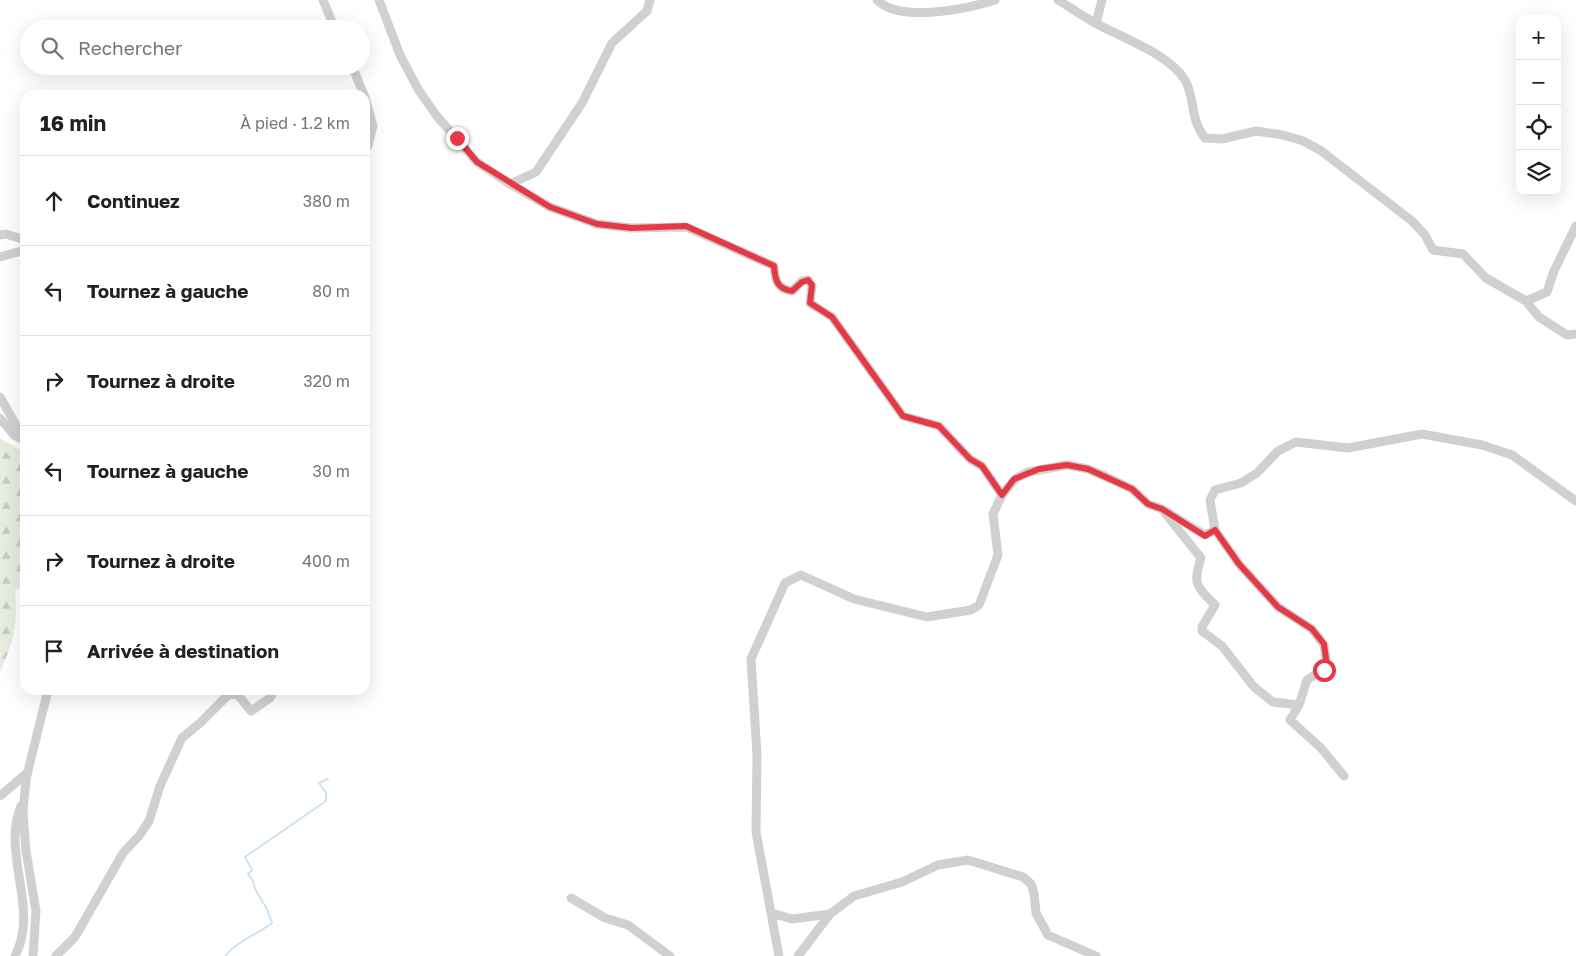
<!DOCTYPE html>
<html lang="fr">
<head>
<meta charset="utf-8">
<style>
	:root { --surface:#fff; --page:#f2f2f2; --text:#202124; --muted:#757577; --line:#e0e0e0 }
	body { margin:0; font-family:"Golos Text",sans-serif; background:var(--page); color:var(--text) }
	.controls { position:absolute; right:15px; top:15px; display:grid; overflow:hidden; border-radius:10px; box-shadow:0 5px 20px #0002 }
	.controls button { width:45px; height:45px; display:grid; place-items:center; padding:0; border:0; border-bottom:1px solid var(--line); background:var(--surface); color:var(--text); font:25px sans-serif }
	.stop { position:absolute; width:15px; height:15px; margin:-11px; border:4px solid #e63946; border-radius:50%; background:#fff }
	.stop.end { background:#e63946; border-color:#fff; box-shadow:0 1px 5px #0008 }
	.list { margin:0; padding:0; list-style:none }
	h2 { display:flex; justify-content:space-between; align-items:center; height:65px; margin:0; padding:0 20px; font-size:21px }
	h2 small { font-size:16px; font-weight:400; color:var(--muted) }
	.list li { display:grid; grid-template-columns:32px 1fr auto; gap:15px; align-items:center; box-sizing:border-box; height:90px; padding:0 20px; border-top:1px solid var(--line) }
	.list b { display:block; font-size:19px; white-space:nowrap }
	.list em { font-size:16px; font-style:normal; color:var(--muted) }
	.icon { flex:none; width:28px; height:28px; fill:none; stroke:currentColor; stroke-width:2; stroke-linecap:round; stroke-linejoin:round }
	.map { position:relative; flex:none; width:1576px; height:956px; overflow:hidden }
	.search { position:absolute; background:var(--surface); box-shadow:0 5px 20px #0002; left:20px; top:20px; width:350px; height:55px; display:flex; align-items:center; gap:12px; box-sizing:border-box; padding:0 18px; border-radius:28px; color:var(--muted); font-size:19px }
	.panel { position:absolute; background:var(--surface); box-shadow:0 5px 20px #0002; left:20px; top:90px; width:350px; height:605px; border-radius:15px }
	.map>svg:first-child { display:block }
</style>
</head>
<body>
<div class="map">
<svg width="1576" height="956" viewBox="0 0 1576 956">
	<defs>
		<pattern id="forest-firs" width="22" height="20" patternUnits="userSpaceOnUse" patternTransform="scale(1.25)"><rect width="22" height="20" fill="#e6ecdf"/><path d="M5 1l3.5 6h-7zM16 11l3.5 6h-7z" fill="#c6cbc0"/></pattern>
	</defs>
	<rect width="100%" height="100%" fill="#fff"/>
	<!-- forest -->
	<path fill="url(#forest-firs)" d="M0,438L25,453V585L15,590C18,624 14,641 0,672Z"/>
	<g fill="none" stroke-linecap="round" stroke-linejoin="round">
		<!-- stream -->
		<path stroke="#cfe2ee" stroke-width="2" d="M225,956C237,941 258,934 272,923L267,909L255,889L253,881L248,874L252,870L245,857L326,801V793L319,783L328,779"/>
		<!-- minor -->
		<path stroke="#d0d0d0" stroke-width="9" d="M323,0L335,29
			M379,0L400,55L418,89L436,115L477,162L510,184L536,172L582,103L612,43L647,11L650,0
			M877,0C900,23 967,9 995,0
			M1058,0C1071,8 1084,17 1097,24C1123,38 1169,54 1185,80C1195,97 1190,120 1205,138L1222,139L1256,131L1283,135L1303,141L1320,150L1412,221L1425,235L1433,250L1463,254L1486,278L1526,301L1539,317L1567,335L1576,334
			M1096,23L1102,0
			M352,66L364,95
			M365,97L373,126L368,146L365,148
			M510,184L550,207L597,224L632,228L686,227L774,266C775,280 777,289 792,291L802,281L808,280L812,285L810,303L832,317L903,416L939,426L970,459L982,466L1002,495
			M0,235L6,234L25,240
			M0,257L25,250
			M1526,301L1547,292L1554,271L1576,226
			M0,397L20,432L25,436
			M0,418L14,435L25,441
			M1165,513L1201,558C1192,584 1197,587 1215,605L1202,627V631L1222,646L1254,687L1273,702L1299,705
			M1215,530L1239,564L1278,607L1312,629L1324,645L1326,659L1324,669L1307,680L1299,705L1290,720L1321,748L1344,776
			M100,690H119
			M0,796L27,773
			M571,898L605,918L628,925L670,956
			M772,913L792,919L830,914
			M15,956C40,909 1,854 21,806
			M33,956L36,911L26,851L23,812L26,779L48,690
			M56,956L75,937L123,853L139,836L149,821L160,786L182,738L200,723L229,694L238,695L251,711L270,698L273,693L271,690
			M779,956L756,832L757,755L751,659L785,583L801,575L854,599L927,617L971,610L979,605L998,555L993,514L1002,495L1015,479L1028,472L1067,465L1088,469L1111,479L1132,489L1148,504L1162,509L1205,535L1215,530L1210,500L1215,490L1241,483L1257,473L1278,451L1296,442L1348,448L1422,434L1482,445L1512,455L1576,501
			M798,956L830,914L854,896L902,882L938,865L968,860L1023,877L1031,884L1034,893L1036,913L1048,935L1096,956"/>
	</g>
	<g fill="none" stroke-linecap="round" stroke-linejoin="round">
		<!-- route -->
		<path stroke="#e63946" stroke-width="6" d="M457,138L477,162L550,207L597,224L632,228L686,226L774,266C775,280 777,289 792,291L802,282L808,280L812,285L810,303L832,317L903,416L939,426L970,459L982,466L1002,495L1014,479L1039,469L1067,465L1088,469L1132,489L1148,504L1162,509L1205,536L1215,530L1239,564L1278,607L1312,629L1324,644L1326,659L1324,670"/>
	</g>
</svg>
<div class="controls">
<button>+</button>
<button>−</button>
<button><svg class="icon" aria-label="locate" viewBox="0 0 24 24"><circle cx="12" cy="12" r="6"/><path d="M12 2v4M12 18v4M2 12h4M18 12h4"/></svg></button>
<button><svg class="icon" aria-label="layers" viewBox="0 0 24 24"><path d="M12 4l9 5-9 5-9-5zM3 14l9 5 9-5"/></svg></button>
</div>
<div class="stop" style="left:1324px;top:670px"></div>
<div class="stop end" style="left:457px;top:138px"></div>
<div class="search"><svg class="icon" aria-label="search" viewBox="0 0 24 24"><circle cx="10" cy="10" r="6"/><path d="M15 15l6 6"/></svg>Rechercher</div>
<section class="panel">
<h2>16 min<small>À pied · 1.2 km</small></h2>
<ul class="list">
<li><svg class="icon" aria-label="ahead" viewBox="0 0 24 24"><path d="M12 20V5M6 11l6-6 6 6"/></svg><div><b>Continuez</b></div><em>380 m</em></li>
<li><svg class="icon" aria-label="left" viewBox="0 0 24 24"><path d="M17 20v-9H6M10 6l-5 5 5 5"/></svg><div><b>Tournez à gauche</b></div><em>80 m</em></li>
<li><svg class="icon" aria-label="right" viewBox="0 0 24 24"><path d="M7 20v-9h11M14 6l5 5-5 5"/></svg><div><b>Tournez à droite</b></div><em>320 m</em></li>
<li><svg class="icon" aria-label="left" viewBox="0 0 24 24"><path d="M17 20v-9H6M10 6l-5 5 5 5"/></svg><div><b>Tournez à gauche</b></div><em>30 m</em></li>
<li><svg class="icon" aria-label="right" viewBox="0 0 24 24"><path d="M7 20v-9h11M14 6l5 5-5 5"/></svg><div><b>Tournez à droite</b></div><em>400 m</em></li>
<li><svg class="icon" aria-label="arrive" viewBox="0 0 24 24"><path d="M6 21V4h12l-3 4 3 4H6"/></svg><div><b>Arrivée à destination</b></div></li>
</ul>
</section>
</div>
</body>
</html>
